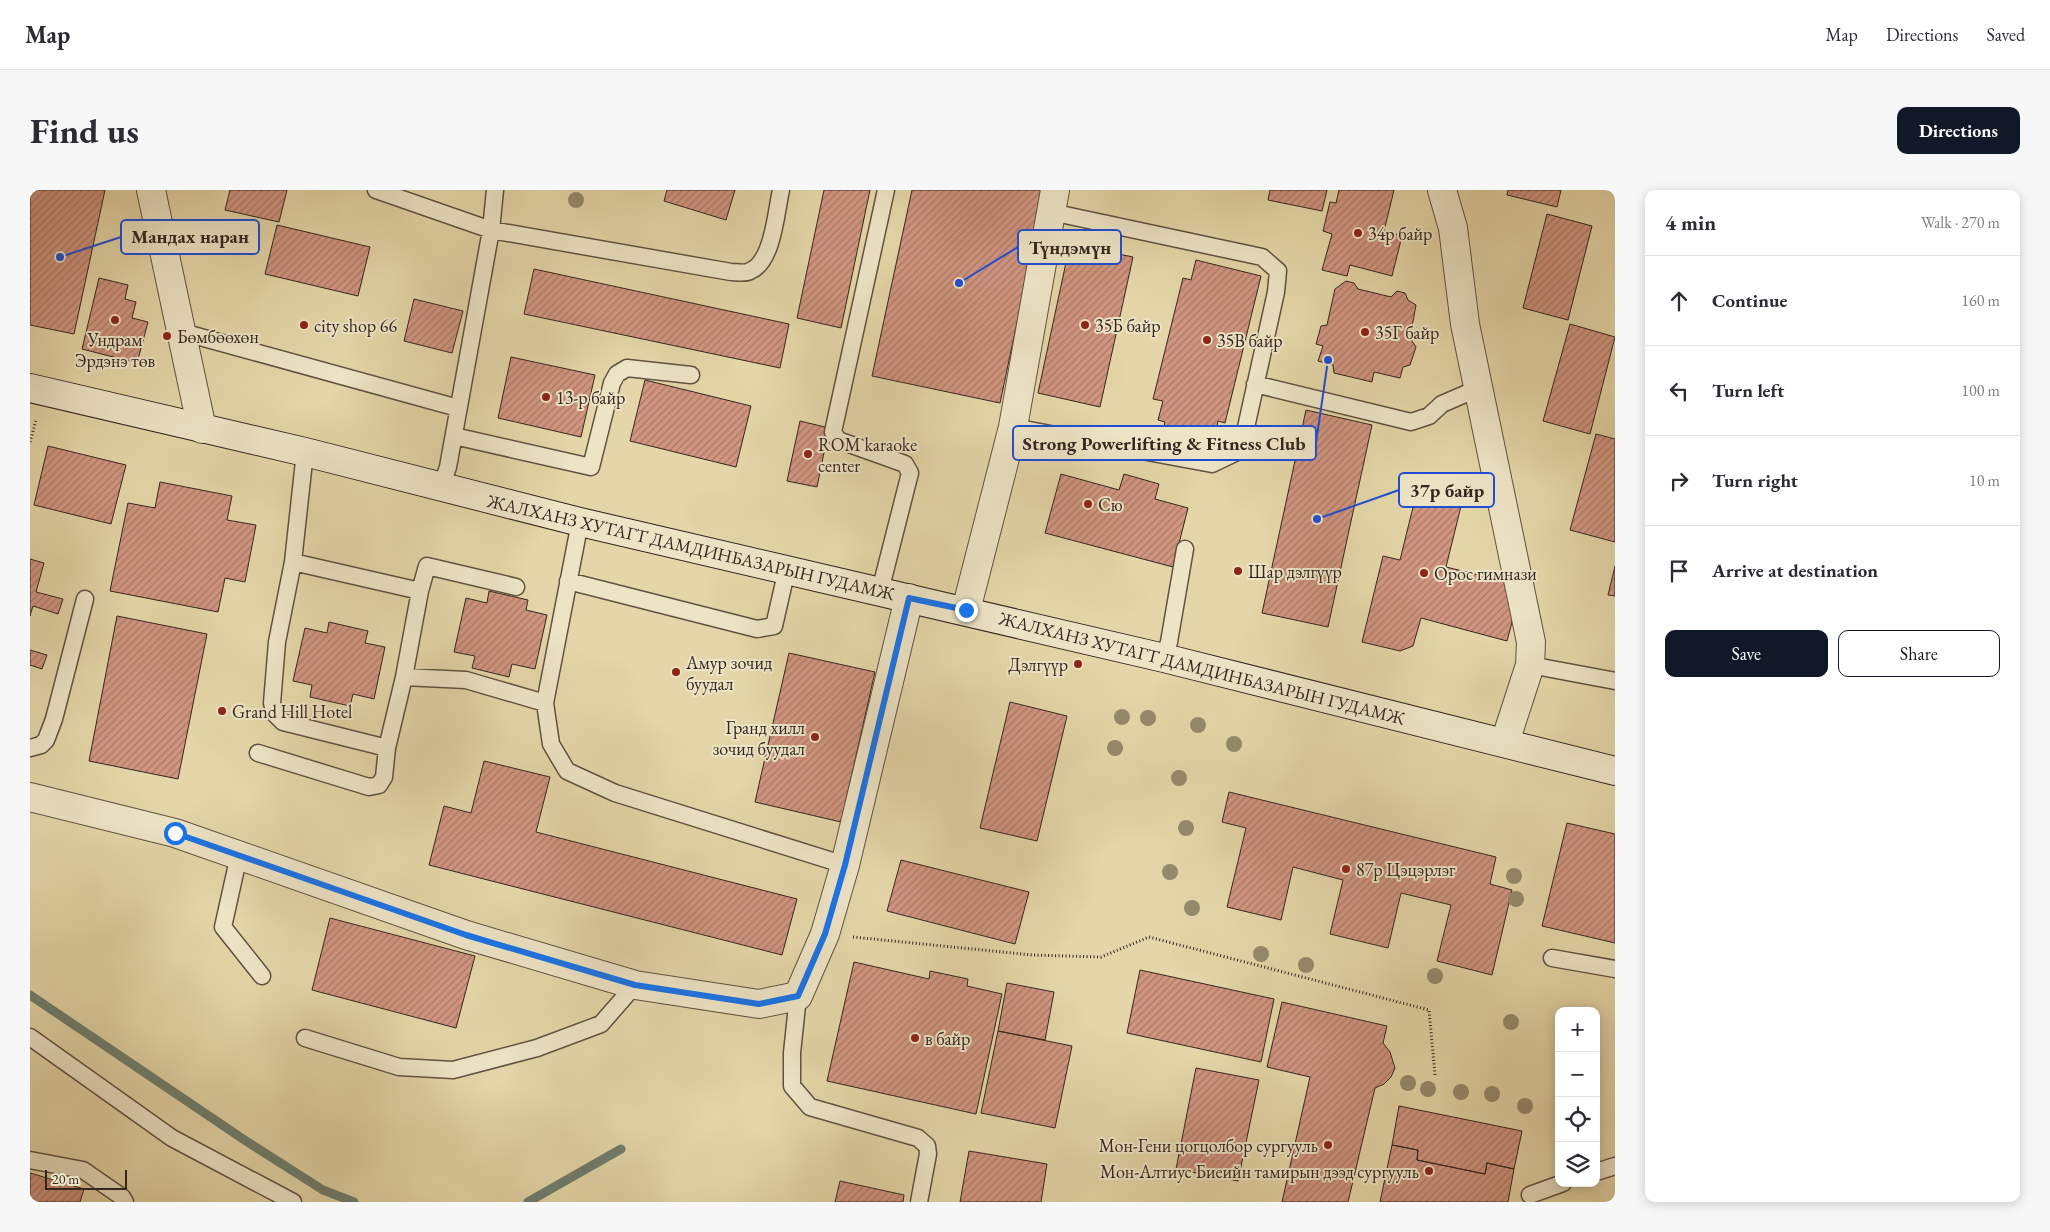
<!DOCTYPE html>
<html lang="en">
<head>
<meta charset="utf-8">
<style>
	:root { --surface:#fff; --page:#f7f7f7; --text:#2b2b33; --muted:#7c7c81; --line:#e1e1e2; --accent:#111827 }
	body { margin:0; font-family:"EB Garamond",serif; background:var(--page); color:var(--text) }
	.controls { position:absolute; right:15px; bottom:15px; display:grid; overflow:hidden; border-radius:10px; box-shadow:0 2px 12px #0003 }
	.controls button { width:45px; height:45px; display:grid; place-items:center; padding:0; border:0; border-bottom:1px solid var(--line); background:var(--surface); color:var(--text); font:25px sans-serif }
	.scale { position:absolute; left:15px; bottom:12px; width:82px; box-sizing:border-box; padding-left:5px; border:2px solid #352620; border-top:0; font-size:14px; line-height:18px; white-space:nowrap; color:#352620; -webkit-text-stroke:4px #ede4c6; paint-order:stroke }
	.stop { position:absolute; width:15px; height:15px; margin:-11px; border:4px solid #1a73e8; border-radius:50%; background:#fff }
	.stop.end { background:#1a73e8; border-color:#fff; box-shadow:0 1px 5px #0008 }
	.list { margin:0; padding:0; list-style:none }
	h2 { display:flex; justify-content:space-between; align-items:center; height:65px; margin:0; padding:0 20px; font-size:21px }
	h2 small { font-size:16px; font-weight:400; color:var(--muted) }
	.list li { display:grid; grid-template-columns:32px 1fr auto; gap:15px; align-items:center; box-sizing:border-box; height:90px; padding:0 20px; border-top:1px solid var(--line) }
	.list b { display:block; font-size:19px; white-space:nowrap }
	.list em { font-size:16px; font-style:normal; color:var(--muted) }
	.actions { display:flex; gap:10px; padding:15px 20px }
	.actions a { flex:1; padding:11px 0; border:1px solid var(--accent); border-radius:10px; text-align:center; font-size:18px; color:var(--accent) }
	.actions .main { background:var(--accent); color:#fff }
	.icon { flex:none; width:28px; height:28px; fill:none; stroke:currentColor; stroke-width:2; stroke-linecap:round; stroke-linejoin:round }
	.map { position:relative; flex:none; width:1585px; height:1012px; overflow:hidden; border-radius:10px }
	header { display:flex; align-items:center; gap:30px; box-sizing:border-box; height:70px; padding:0 25px; background:var(--surface); border-bottom:1px solid var(--line) }
	header strong { font-size:24px }
	nav { display:flex; gap:28px; margin-inline-start:auto; font-size:18px }
	.intro { display:flex; align-items:center; justify-content:space-between; box-sizing:border-box; height:120px; padding:0 30px }
	h1 { margin:0; font-size:35px }
	.button { padding:12px 22px; border-radius:10px; background:var(--accent); color:#fff; font-size:18px; font-weight:700 }
	main { display:flex; gap:30px; padding:0 30px }
	aside { flex:1; background:var(--surface); border-radius:10px; box-shadow:0 2px 12px #0003 }
	.map>svg:first-child { display:block }
</style>
</head>
<body>
<header>
<strong>Map</strong>
<nav><a>Map</a><a>Directions</a><a>Saved</a></nav>
</header>
<div class="intro"><h1>Find us</h1><a class="button">Directions</a></div>
<main>
<div class="map">
<svg width="1585" height="1012" viewBox="0 0 1585 1012">
	<defs>
		<pattern id="building-hatch" width="6" height="6" patternUnits="userSpaceOnUse" patternTransform="scale(1.25)"><rect width="6" height="6" fill="#d19580"/><path d="M-1 1l2-2M0 6l6-6M5 7l2-2" fill="none" stroke="#aa7968"/></pattern>
	</defs>
	<rect width="100%" height="100%" fill="#e4d6a8"/>
	<filter id="stains"><feTurbulence type="fractalNoise" baseFrequency=".004" numOctaves="4"/><feColorMatrix values="0 0 0 0 .2 0 0 0 0 .09 0 0 0 0 .02 0 0 0 .5 -.17"/></filter>
	<radialGradient id="worn" r=".72"><stop offset=".6" stop-color="#630" stop-opacity="0"/><stop offset="1" stop-color="#630" stop-opacity=".3"/></radialGradient>
	<g fill="none" stroke-linecap="round" stroke-linejoin="round">
		<!-- stream -->
		<path stroke="#6f7e6f" stroke-width="9" d="M0,805L216,951L293,1000L324,1012
			M498,1012L591,959"/>
	</g>
	<!-- building -->
	<path fill="url(#building-hatch)" stroke="#352620" d="M0,0H75L44,144L0,135Z
		M200,0H257L249,32L195,20Z
		M637,0H705L696,30L634,11Z
		M794,0H840L811,138L767,128Z
		M882,0H1015L970,213L842,186Z
		M1240,0H1297L1292,21L1238,10Z
		M1309,0H1364L1354,41L1372,46L1362,86L1320,75L1317,86L1292,80L1302,44L1293,41L1300,12L1306,13Z
		M1478,0H1531L1527,17L1477,5Z
		M1517,24L1562,36L1538,130L1493,118Z
		M247,35L340,57L328,106L235,84Z
		M1040,54L1103,67L1070,217L1008,203Z
		M1166,70L1231,86L1195,233L1188,231L1186,241L1174,238L1172,245L1134,236L1135,232L1128,230L1133,211L1123,209L1153,88L1161,90Z
		M504,79L759,134L750,178L494,124Z
		M69,88L98,95L95,109L106,112L102,128L118,132L107,173L52,159Z
		M1316,91L1324,93L1328,99L1361,107L1367,101L1375,103L1378,110L1386,115L1380,148L1386,157L1380,175L1373,177L1370,188L1344,182L1342,192L1304,183L1303,175L1288,171L1293,156L1286,154L1291,136L1297,135L1305,99Z
		M384,109L433,121L422,163L374,151Z
		M1540,134L1585,147L1560,244L1513,231Z
		M481,167L565,185L551,247L468,228Z
		M615,190L721,216L706,277L600,251Z
		M1276,220L1342,235L1298,437L1232,423Z
		M770,231L799,238L787,297L757,291Z
		M1566,244L1585,249V352L1540,340Z
		M18,256L96,275L81,334L4,315Z
		M1031,284L1089,300L1094,284L1129,294L1125,309L1158,318L1143,377L1015,343Z
		M130,292L202,306L197,330L226,335L215,392L195,388L188,422L80,401L98,313L125,318Z
		M1389,293L1434,304L1416,377L1482,393L1488,410L1477,451L1391,428L1383,456L1370,461L1332,452L1353,366L1370,370Z
		M0,369L14,373L6,402L33,409L28,424L3,416L0,426Z
		M1585,376V406L1578,405Z
		M459,401L498,410L496,420L517,425L505,479L482,474L479,487L442,478L445,466L424,462L436,408L457,413Z
		M87,426L177,444L148,589L59,571Z
		M299,432L338,441L335,453L355,457L344,509L323,504L320,516L280,507L282,495L263,491L275,438L297,443Z
		M0,460L17,465L12,479L0,475Z
		M759,463L845,482L811,632L725,612Z
		M980,512L1037,526L1007,651L950,638Z
		M454,571L520,587L506,642L767,709L752,765L399,675L414,616L441,623Z
		M1199,602L1466,667L1460,694L1482,700L1462,785L1407,771L1421,715L1371,703L1358,758L1300,744L1313,690L1263,677L1251,730L1197,717L1216,638L1192,632Z
		M1537,633L1585,644V753L1512,736Z
		M871,670L999,702L985,754L857,721Z
		M300,728L445,766L426,838L282,800Z
		M824,772L899,789L900,781L938,789L937,796L972,804L946,924L797,891Z
		M1110,780L1244,809L1231,872L1097,843Z
		M977,793L1024,802L1015,850L968,841Z
		M1252,812L1357,836L1353,853L1360,862L1365,878L1361,887L1354,894L1345,898L1318,1012H1252L1280,887L1237,877Z
		M968,841L1042,856L1025,938L951,923Z
		M1166,878L1229,890L1208,991L1146,979Z
		M1369,916L1492,941L1484,979L1457,973L1455,984L1387,970L1388,960L1362,955Z
		M1362,955L1388,960L1387,970L1455,984L1457,973L1484,979L1478,1012H1350Z
		M939,961L1017,974L1011,1012H930Z
		M0,983L54,999L50,1012H0Z
		M810,991L874,1005L873,1012H805Z"/>
	<g fill="none" stroke-linecap="round" stroke-linejoin="round">
		<defs>
			<path id="lane" d="M346,0L461,40L701,82C707,82 715,84 720,81C743,72 746,22 751,0
				M152,142L428,218
				M1225,194L1381,232L1399,226L1412,214L1449,198
				M983,237L1182,274L1205,263L1213,251L1246,102L1248,81L1232,67L1021,22
				M424,246L561,277L582,193L587,184L597,178L661,185
				M275,262L263,372L247,452L242,513L245,524L253,532L357,558
				M411,298L418,277L461,40L465,0
				M550,332L515,513L521,554L537,581L585,603L815,675
				M263,372L390,401
				M538,391L727,439L744,436L757,379
				M850,401L880,283L875,274L808,250L803,242L856,0
				M1134,468L1139,452L1155,359
				M1500,475L1585,491
				M374,487L436,490L515,513
				M0,558L11,555L16,550L24,529L55,409
				M228,563L339,597L349,595L354,587L357,558L374,487L390,401L397,376L486,397
				M209,665L193,737L232,786
				M1522,768L1585,779
				M768,806L762,863V896L780,917L888,948L897,956L898,964L889,1012
				M0,847L142,948L263,1012
				M275,848L369,877L423,880L507,858L571,834L605,795
				M0,970L53,980L92,1007L95,1012
				M1566,982L1585,976
				M1500,1005L1533,993"/>
			<path id="street" d="M121,0L172,239
				M1412,0L1423,38L1435,134L1501,452L1500,475L1475,552
				M936,420L983,237L1025,0
				M0,607L145,643L436,745L605,795L729,814L768,806L795,744L815,675L879,408"/>
			<path id="secondary" d="M0,198L275,262L550,332L1134,468L1585,581"/>
		</defs>
		<!-- lane casing -->
		<use href="#lane" stroke="#615242" stroke-width="19"/>
		<!-- street casing -->
		<use href="#street" stroke="#615242" stroke-width="30"/>
		<!-- secondary casing -->
		<use href="#secondary" stroke="#352620" stroke-width="30"/>
		<!-- path -->
		<path stroke="#352620" stroke-width="3" stroke-dasharray="1 2.5" stroke-linecap="butt" d="M0,252L6,230
			M823,747L1002,765L1071,767L1119,747L1399,820L1405,885"/>
		<!-- lane -->
		<use href="#lane" stroke="#ede4c6" stroke-width="16"/>
		<!-- street -->
		<use href="#street" stroke="#ede4c6" stroke-width="28"/>
		<!-- secondary -->
		<use href="#secondary" stroke="#ede4c6" stroke-width="28"/>
	</g>
	<!-- trees -->
	<g fill="#958a6c">
		<circle cx="546" cy="10" r="8"/>
		<circle cx="1092" cy="527" r="8"/>
		<circle cx="1118" cy="528" r="8"/>
		<circle cx="1168" cy="535" r="8"/>
		<circle cx="1204" cy="554" r="8"/>
		<circle cx="1085" cy="558" r="8"/>
		<circle cx="1149" cy="588" r="8"/>
		<circle cx="1156" cy="638" r="8"/>
		<circle cx="1140" cy="682" r="8"/>
		<circle cx="1484" cy="686" r="8"/>
		<circle cx="1486" cy="709" r="8"/>
		<circle cx="1162" cy="718" r="8"/>
		<circle cx="1231" cy="764" r="8"/>
		<circle cx="1276" cy="775" r="8"/>
		<circle cx="1405" cy="786" r="8"/>
		<circle cx="1481" cy="832" r="8"/>
		<circle cx="1378" cy="893" r="8"/>
		<circle cx="1398" cy="899" r="8"/>
		<circle cx="1431" cy="902" r="8"/>
		<circle cx="1462" cy="904" r="8"/>
		<circle cx="1495" cy="916" r="8"/>
	</g>
	<g fill="none" stroke-linecap="round" stroke-linejoin="round">
		<!-- route -->
		<path stroke="#1a73e8" stroke-width="6" d="M145,643L436,745L605,795L729,814L768,806L795,744L815,675L879,408L936,420"/>
	</g>
	<!-- markers -->
	<g fill="#8f2418" stroke="#ede4c6" stroke-width="2">
		<circle cx="1328" cy="43" r="5"/>
		<circle cx="85" cy="130" r="5"/>
		<circle cx="274" cy="135" r="5"/>
		<circle cx="1055" cy="135" r="5"/>
		<circle cx="1335" cy="142" r="5"/>
		<circle cx="137" cy="146" r="5"/>
		<circle cx="1177" cy="150" r="5"/>
		<circle cx="516" cy="207" r="5"/>
		<circle cx="778" cy="264" r="5"/>
		<circle cx="1058" cy="314" r="5"/>
		<circle cx="1208" cy="381" r="5"/>
		<circle cx="1394" cy="383" r="5"/>
		<circle cx="1048" cy="474" r="5"/>
		<circle cx="646" cy="482" r="5"/>
		<circle cx="192" cy="521" r="5"/>
		<circle cx="785" cy="547" r="5"/>
		<circle cx="1316" cy="679" r="5"/>
		<circle cx="885" cy="848" r="5"/>
		<circle cx="1298" cy="955" r="5"/>
		<circle cx="1399" cy="981" r="5"/>
	</g>
	<g text-anchor="middle" dominant-baseline="central" stroke-width="4" stroke-linejoin="round" paint-order="stroke">
		<!-- poi labels -->
		<g font-size="18" fill="#352620" stroke="#ede4c6" text-anchor="start">
			<text x="1338" y="43">34р байр</text>
			<text x="284" y="135">city shop 66</text>
			<text x="1065" y="135">35Б байр</text>
			<text x="1345" y="142">35Г байр</text>
			<text x="147" y="146">Бөмбөөхөн</text>
			<text x="85" y="149" text-anchor="middle">Ундрам<tspan x="85" dy="21">Эрдэнэ төв</tspan></text>
			<text x="1187" y="150">35В байр</text>
			<text x="526" y="207">13-р байр</text>
			<text x="788" y="254">ROM karaoke<tspan x="788" dy="21">center</tspan></text>
			<text x="1068" y="314">Сю</text>
			<text x="1218" y="381">Шар дэлгүүр</text>
			<text x="1404" y="383">Орос гимнази</text>
			<text x="656" y="472">Амур зочид<tspan x="656" dy="21">буудал</tspan></text>
			<text x="1038" y="474" text-anchor="end">Дэлгүүр</text>
			<text x="202" y="521">Grand Hill Hotel</text>
			<text x="775" y="537" text-anchor="end">Гранд хилл<tspan x="775" dy="21">зочид буудал</tspan></text>
			<text x="1326" y="679">87р Цэцэрлэг</text>
			<text x="895" y="848">в байр</text>
			<text x="1288" y="955" text-anchor="end">Мон-Гени цогцолбор сургууль</text>
			<text x="1389" y="981" text-anchor="end">Мон-Алтиус Биеийн тамирын дээд сургууль</text>
		</g>
		<!-- street labels -->
		<g font-size="18" fill="#352620" stroke="#ede4c6">
			<text transform="translate(661 357) rotate(13)">ЖАЛХАНЗ ХУТАГТ ДАМДИНБАЗАРЫН ГУДАМЖ</text>
			<text transform="translate(1172 478) rotate(14)">ЖАЛХАНЗ ХУТАГТ ДАМДИНБАЗАРЫН ГУДАМЖ</text>
		</g>
	</g>
	<!-- callouts -->
	<path fill="none" stroke="#1d4ed8" stroke-width="2" d="M30 67L91 47M929 93L988 57M1298 170L1286 253M1287 329L1369 300"/>
	<g fill="#1d4ed8" stroke="#ede4c6" stroke-width="2">
		<circle cx="30" cy="67" r="5"/>
		<circle cx="929" cy="93" r="5"/>
		<circle cx="1298" cy="170" r="5"/>
		<circle cx="1287" cy="329" r="5"/>
	</g>
	<g fill="#ede4c6" stroke="#1d4ed8" stroke-width="2">
		<rect x="91" y="30" width="138" height="34" rx="5"/>
		<rect x="988" y="40" width="103" height="34" rx="5"/>
		<rect x="983" y="236" width="303" height="34" rx="5"/>
		<rect x="1369" y="283" width="95" height="34" rx="5"/>
	</g>
	<g font-size="19" text-anchor="middle" font-weight="bold" fill="#352620">
		<text x="160" y="53">Мандах наран</text>
		<text x="1040" y="64">Түндэмүн</text>
		<text x="1134" y="260">Strong Powerlifting &amp; Fitness Club</text>
		<text x="1417" y="307">37р байр</text>
	</g>
	<rect width="100%" height="100%" filter="url(#stains)"/>
	<rect width="100%" height="100%" fill="url(#worn)"/>
</svg>
<div class="controls">
<button>+</button>
<button>−</button>
<button><svg class="icon" aria-label="locate" viewBox="0 0 24 24"><circle cx="12" cy="12" r="6"/><path d="M12 2v4M12 18v4M2 12h4M18 12h4"/></svg></button>
<button><svg class="icon" aria-label="layers" viewBox="0 0 24 24"><path d="M12 4l9 5-9 5-9-5zM3 14l9 5 9-5"/></svg></button>
</div>
<div class="scale">20 m</div>
<div class="stop" style="left:145px;top:643px"></div>
<div class="stop end" style="left:936px;top:420px"></div>
</div>
<aside>
<h2>4 min<small>Walk · 270 m</small></h2>
<ul class="list">
<li><svg class="icon" aria-label="ahead" viewBox="0 0 24 24"><path d="M12 20V5M6 11l6-6 6 6"/></svg><div><b>Continue</b></div><em>160 m</em></li>
<li><svg class="icon" aria-label="left" viewBox="0 0 24 24"><path d="M17 20v-9H6M10 6l-5 5 5 5"/></svg><div><b>Turn left</b></div><em>100 m</em></li>
<li><svg class="icon" aria-label="right" viewBox="0 0 24 24"><path d="M7 20v-9h11M14 6l5 5-5 5"/></svg><div><b>Turn right</b></div><em>10 m</em></li>
<li><svg class="icon" aria-label="arrive" viewBox="0 0 24 24"><path d="M6 21V4h12l-3 4 3 4H6"/></svg><div><b>Arrive at destination</b></div></li>
</ul>
<div class="actions"><a class="main">Save</a><a>Share</a></div>
</aside>
</main>
</body>
</html>
